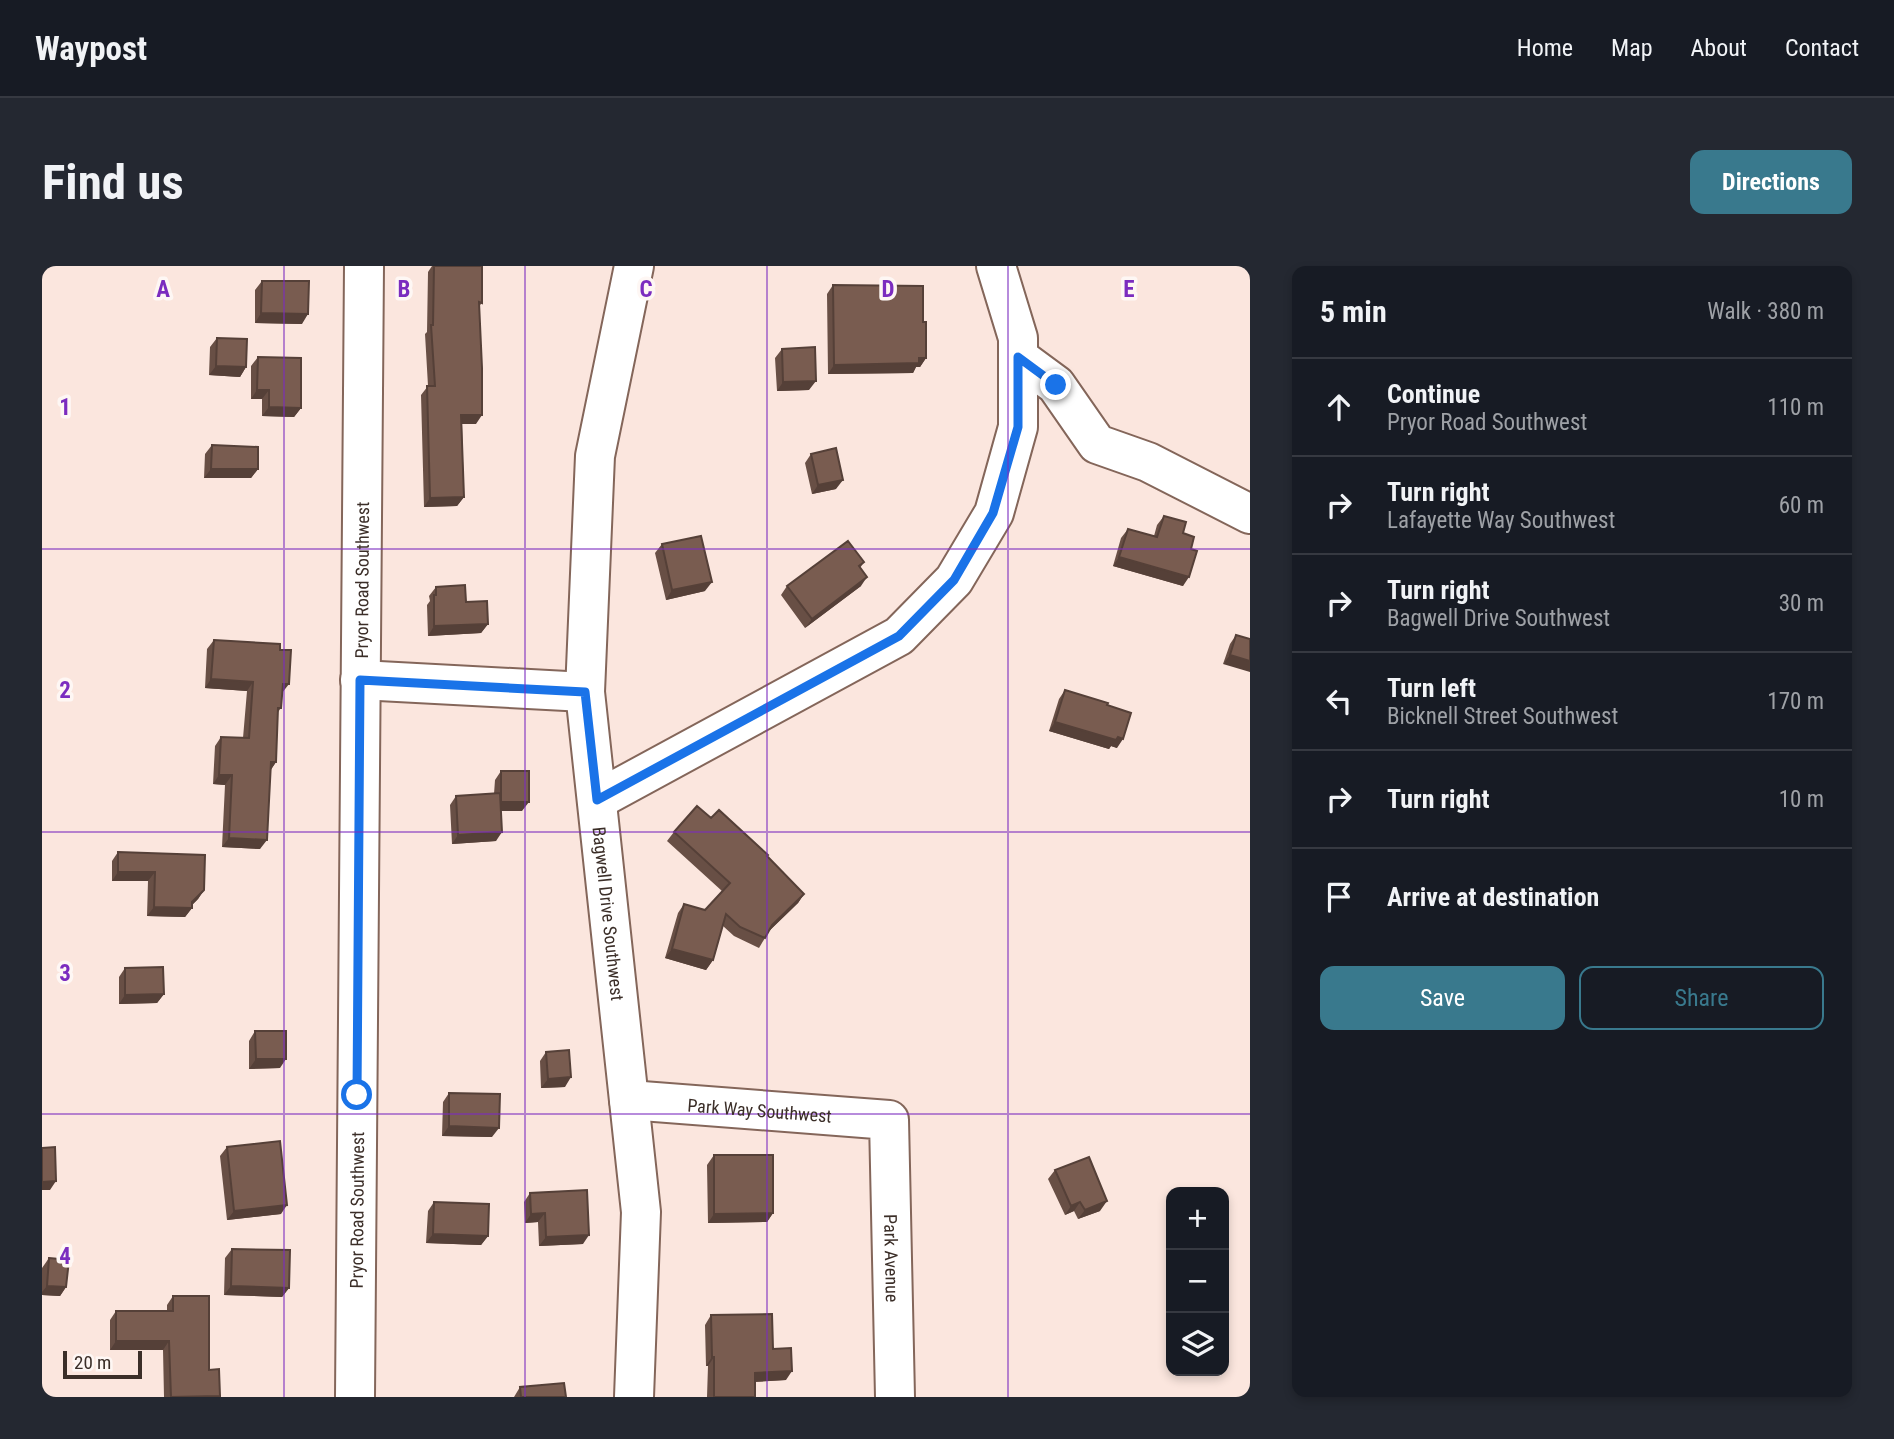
<!DOCTYPE html>
<html lang="en">
<head>
<meta charset="utf-8">
<style>
	:root { --surface:#171b24; --page:#242831; --text:#f1f3f6; --muted:#9ea1a6; --line:#363941; --accent:#39798d }
	body { margin:0; font-family:"Roboto Condensed",sans-serif; background:var(--page); color:var(--text) }
	.controls { position:absolute; right:21px; bottom:21px; display:grid; overflow:hidden; border-radius:14px; box-shadow:0 4px 10px #0003 }
	.controls button { width:63px; height:63px; display:grid; place-items:center; padding:0; border:0; border-bottom:2px solid var(--line); background:var(--surface); color:var(--text); font:35px sans-serif }
	.scale { position:absolute; left:21px; bottom:18px; width:79px; box-sizing:border-box; padding-left:7px; border:4px solid #3b2e28; border-top:0; font-size:19px; line-height:24px; white-space:nowrap; color:#3b2e28; -webkit-text-stroke:5px #fef7f4; paint-order:stroke }
	.stop { position:absolute; width:21px; height:21px; margin:-16px; border:5px solid #1a73e8; border-radius:50%; background:#fff }
	.stop.end { background:#1a73e8; border-color:#fff; box-shadow:0 2px 7px #0008 }
	.list { margin:0; padding:0; list-style:none }
	h2 { display:flex; justify-content:space-between; align-items:center; height:91px; margin:0; padding:0 28px; font-size:30px }
	h2 small { font-size:23px; font-weight:400; color:var(--muted) }
	.list li { display:grid; grid-template-columns:46px 1fr auto; gap:21px; align-items:center; box-sizing:border-box; height:98px; padding:0 28px; border-top:2px solid var(--line) }
	.list b { display:block; font-size:26px; white-space:nowrap }
	.list p { margin:0; font-size:23px; white-space:nowrap; color:var(--muted) }
	.list em { font-size:23px; font-style:normal; color:var(--muted) }
	.actions { display:flex; gap:14px; padding:21px 28px }
	.actions a { flex:1; padding:16px 0; border:2px solid var(--accent); border-radius:14px; text-align:center; font-size:24px; color:var(--accent) }
	.actions .main { background:var(--accent); color:#fff }
	.icon { flex:none; width:38px; height:38px; fill:none; stroke:currentColor; stroke-width:2; stroke-linecap:round; stroke-linejoin:round }
	.map { position:relative; flex:none; width:1208px; height:1131px; overflow:hidden; border-radius:14px }
	header { display:flex; align-items:center; gap:42px; box-sizing:border-box; height:98px; padding:0 35px; background:var(--surface); border-bottom:2px solid var(--line) }
	header strong { font-size:33px }
	nav { display:flex; gap:38px; margin-inline-start:auto; font-size:24px }
	.intro { display:flex; align-items:center; justify-content:space-between; box-sizing:border-box; height:168px; padding:0 42px }
	h1 { margin:0; font-size:49px }
	.button { padding:18px 32px; border-radius:14px; background:var(--accent); color:#fff; font-size:24px; font-weight:700 }
	main { display:flex; gap:42px; padding:0 42px }
	aside { flex:1; background:var(--surface); border-radius:14px; box-shadow:0 4px 10px #0003 }
	.map>svg:first-child { display:block }
</style>
</head>
<body>
<header>
<strong>Waypost</strong>
<nav><a>Home</a><a>Map</a><a>About</a><a>Contact</a></nav>
</header>
<div class="intro"><h1>Find us</h1><a class="button">Directions</a></div>
<main>
<div class="map">
<svg width="1208" height="1131" viewBox="0 0 1208 1131">
	<rect width="100%" height="100%" fill="#fbe6de"/>
	<g fill="none" stroke-linecap="round" stroke-linejoin="round">
		<defs>
			<g id="minor">
				<path id="s1" d="M592,0L553,190L543,426L599,946L592,1131"/>
				<path d="M976,91L1014,119L1055,178L1106,196L1208,248"/>
				<path d="M318,414L543,426"/>
				<path d="M555,534L857,370L912,314L952,247L976,161V72L954,0"/>
				<path id="s2" d="M587,834L847,854L853,1131"/>
				<path id="s3" d="M313,1131L322,0"/>
			</g>
		</defs>
		<!-- minor casing -->
		<use href="#minor" stroke="#84665a" stroke-width="42"/>
		<!-- minor -->
		<use href="#minor" stroke="#fff" stroke-width="38"/>
	</g>
	<!-- wall -->
	<path fill="#684f45" d="M390,0H440V37L437,40L434,158H420L422,231L415,240L382,241L379,129L386,120L383,68L385,66L386,6Z
		M220,15L260,58L213,57V24Z
		M791,19L881,56L884,92L878,101H874L871,107L786,108L785,28Z
		M175,72L204,101L198,111L167,109L168,81Z
		M740,83L767,124L735,125L733,92Z
		M216,91L259,142L252,151L220,150V133H209V100Z
		M170,179L216,203L209,212H162L163,188Z
		M769,188L794,223L770,228L763,197Z
		M1122,250L1141,267L1149,283L1141,320L1071,300L1079,272L1086,263L1112,270L1115,259Z
		M620,278L663,325L624,334L613,287Z
		M822,296L818,302L819,320L763,362L739,329L745,320Z
		M394,321L424,336L446,358L439,367L386,370L385,339L388,335L387,330Z
		M1194,369L1208,373L1181,398L1188,378Z
		M172,374L240,427L239,442L236,446L234,496L228,505L218,583L180,581L183,519L171,518L173,480L179,471L201,472L205,425L163,422L165,383Z
		M1023,424L1065,439L1075,482L1069,480L1067,483L1007,465L1017,433Z
		M459,505L480,545H459L454,575L410,578L408,539L414,530L452,528L453,514Z
		M669,552L725,590L762,628L756,637L727,665L717,682L692,670L681,660L671,694L664,704L623,692L636,647L642,638L663,644L680,625L625,575L632,566Z
		M76,586L162,624L156,633L150,639V642L143,651L105,650L106,615H70V595Z
		M83,702L122,728L115,737L77,738V711Z
		M213,765L238,802L207,803V775Z
		M504,786L523,821L499,822L498,795Z
		M407,827L450,871L400,870L401,836Z
		M185,881L239,948L185,954L178,890Z
		M672,889L731,947L725,956L666,957L665,899Z
		M1013,904L1058,945L1036,953L1032,945L1023,949L1006,913Z
		M488,927L541,978L497,980L496,956L483,957L482,936Z
		M392,936L446,970L439,979L384,977L386,945Z
		M190,983L247,1022L240,1031L182,1029L183,992Z
		M7,992L24,1021L18,1030L0,1029V1002Z
		M131,1030L167,1104L178,1130L177,1131H122L121,1084H68V1054L74,1045H125V1039Z
		M669,1049L731,1083L744,1114L713,1116V1131H665L666,1100H664L663,1059Z
		M478,1121L524,1131H472Z"/>
	<!-- shaded-wall -->
	<path fill="#554038" d="M219,47L266,48L260,58L213,57Z
		M884,92L878,101H874L871,107L786,108L792,99Z
		M174,100L204,101L198,111L167,109Z
		M774,115L767,124L735,125L741,116Z
		M215,124H227L220,133H209Z
		M227,141L259,142L252,151L220,150Z
		M419,149H440L434,158H413Z
		M169,203H216L209,212H162Z
		M801,214L794,223L770,228L776,219Z
		M422,231L415,240L382,241L388,232Z
		M1077,291L1147,311L1141,320L1071,300Z
		M825,311L819,320L763,362L770,353Z
		M670,316L663,325L624,334L630,324Z
		M446,358L439,367L386,370L392,360Z
		M1188,389L1208,395V406L1181,398Z
		M169,413L211,416L205,425L163,422Z
		M241,418H247L240,427Z
		M1013,456L1076,471L1081,473L1075,482L1069,480L1067,483L1007,465Z
		M229,496H234L228,505Z
		M177,509H190L183,519L171,518Z
		M459,536H487L480,545H452Z
		M460,566L454,575L410,578L416,569Z
		M187,572L225,574L218,583L180,581Z
		M76,606H113L106,615H70Z
		M162,624L156,633L147,642H150L143,651L105,650L112,641L150,636Z
		M762,628L756,637L723,669L730,659Z
		M630,683L671,694L664,704L623,692Z
		M122,728L115,737L77,738L83,729Z
		M214,793H244L238,802L207,803Z
		M529,811L523,821L499,822L506,813Z
		M407,860L457,862L450,871L400,870Z
		M14,915L8,924H0V916Z
		M1065,935L1058,945L1036,953L1043,944Z
		M1038,936L1032,945L1023,949L1029,940Z
		M245,939L239,948L185,954L192,945Z
		M503,947L496,956L483,957L489,948Z
		M731,947L725,956L666,957L672,948Z
		M391,968L446,970L439,979L384,977Z
		M547,969L541,978L497,980L504,971Z
		M5,1020L24,1021L18,1030L0,1029V1026Z
		M189,1020L247,1022L240,1031L182,1029Z
		M74,1075H127L121,1084H68Z
		M670,1091H672L666,1100H664Z
		M750,1105L744,1114L707,1116L713,1107Z"/>
	<!-- building -->
	<path fill="#795c50" stroke="#554038" stroke-width="2" d="M392,0H440V37L437,36L440,102V149H419L422,231L388,232L385,120H393L389,59H391Z
		M220,15H267L266,48L219,47Z
		M791,19L881,20V56H884V92H877V97L792,99Z
		M175,72L205,73L204,101L174,100Z
		M773,81L774,115L741,116L740,83Z
		M216,91L259,92V142L227,141V124H215Z
		M170,179L216,181V203H169Z
		M794,182L801,214L776,219L769,188Z
		M1122,250L1144,256L1141,267L1152,271L1149,283L1155,285L1147,311L1077,291L1086,263L1115,271Z
		M659,270L670,316L630,324L620,278Z
		M806,275L822,296L817,300L825,311L770,353L745,320Z
		M423,319L424,336L445,335L446,358L392,360V329H394V321Z
		M1194,369L1208,373V395L1188,389Z
		M172,374L238,378V384H249L247,418H241L239,442H236L234,496H229L225,574L187,572L190,509H177L179,471L207,472L211,416L169,413Z
		M1023,424L1066,437L1065,439L1089,447L1081,473L1076,471L1074,474L1013,456Z
		M459,505H487V536H459Z
		M458,527L460,566L416,569L414,530Z
		M655,540L669,552L677,544L726,589L725,590L762,628L730,659L723,672L698,661L684,648L671,694L630,683L642,638L663,644L688,617L632,566Z
		M76,586L163,589L162,624L150,636V642L112,641L113,606H76Z
		M121,701L122,728L83,729V702Z
		M213,765H244V793H214Z
		M527,784L529,811L506,813L504,786Z
		M407,827L458,828L457,862L407,860Z
		M238,875L245,939L192,945L185,881Z
		M13,881L14,915L0,916V882Z
		M672,889H731V947L672,948Z
		M1047,891L1065,935L1043,944L1038,936L1029,940L1013,904Z
		M545,924L547,969L504,971L503,947L489,948L488,927Z
		M392,936L447,938L446,970L391,968Z
		M190,983L248,984L247,1022L189,1020Z
		M7,992L27,994L24,1021L5,1020Z
		M131,1030H167V1104L177,1103L178,1130L129,1131L127,1075H74V1045H131Z
		M730,1048L731,1083L749,1082L750,1105L713,1107V1131H672V1091H670L669,1049Z
		M522,1117L524,1131H479L478,1121Z"/>
	<g fill="none" stroke-linecap="round" stroke-linejoin="round">
		<!-- route -->
		<path stroke="#1a73e8" stroke-width="9" d="M315,829L318,414L543,426L555,534L857,370L912,314L951,247L976,161V91L1014,119"/>
	</g>
	<!-- grid -->
	<path fill="none" stroke="#7b2cbf" stroke-width="2" stroke-opacity="0.55" d="M242,0V1131M483,0V1131M725,0V1131M966,0V1131M0,283H1208M0,566H1208M0,848H1208"/>
	<g text-anchor="middle" dominant-baseline="central" stroke-width="7" stroke-linejoin="round" paint-order="stroke">
		<!-- street labels -->
		<g font-size="18" fill="#3b2e28" stroke="#fef7f4">
			<text stroke="none"><textPath href="#s3" startOffset="817">Pryor Road Southwest</textPath></text>
			<text stroke="none"><textPath href="#s1" startOffset="653">Bagwell Drive Southwest</textPath></text>
			<text stroke="none"><textPath href="#s2" startOffset="131">Park Way Southwest</textPath></text>
			<text stroke="none"><textPath href="#s3" startOffset="187">Pryor Road Southwest</textPath></text>
			<text stroke="none"><textPath href="#s2" startOffset="399">Park Avenue</textPath></text>
		</g>
	</g>
	<g font-size="23" text-anchor="middle" font-weight="bold" fill="#7b2cbf" stroke="#fef7f4" stroke-width="7" stroke-linejoin="round" paint-order="stroke">
		<text x="121" y="31">A</text>
		<text x="362" y="31">B</text>
		<text x="604" y="31">C</text>
		<text x="846" y="31">D</text>
		<text x="1087" y="31">E</text>
		<text x="23" y="149">1</text>
		<text x="23" y="432">2</text>
		<text x="23" y="715">3</text>
		<text x="23" y="998">4</text>
	</g>
</svg>
<div class="controls">
<button>+</button>
<button>−</button>
<button><svg class="icon" aria-label="layers" viewBox="0 0 24 24"><path d="M12 4l9 5-9 5-9-5zM3 14l9 5 9-5"/></svg></button>
</div>
<div class="scale">20 m</div>
<div class="stop" style="left:315px;top:829px"></div>
<div class="stop end" style="left:1014px;top:119px"></div>
</div>
<aside>
<h2>5 min<small>Walk · 380 m</small></h2>
<ul class="list">
<li><svg class="icon" aria-label="ahead" viewBox="0 0 24 24"><path d="M12 20V5M6 11l6-6 6 6"/></svg><div><b>Continue</b><p>Pryor Road Southwest</p></div><em>110 m</em></li>
<li><svg class="icon" aria-label="right" viewBox="0 0 24 24"><path d="M7 20v-9h11M14 6l5 5-5 5"/></svg><div><b>Turn right</b><p>Lafayette Way Southwest</p></div><em>60 m</em></li>
<li><svg class="icon" aria-label="right" viewBox="0 0 24 24"><path d="M7 20v-9h11M14 6l5 5-5 5"/></svg><div><b>Turn right</b><p>Bagwell Drive Southwest</p></div><em>30 m</em></li>
<li><svg class="icon" aria-label="left" viewBox="0 0 24 24"><path d="M17 20v-9H6M10 6l-5 5 5 5"/></svg><div><b>Turn left</b><p>Bicknell Street Southwest</p></div><em>170 m</em></li>
<li><svg class="icon" aria-label="right" viewBox="0 0 24 24"><path d="M7 20v-9h11M14 6l5 5-5 5"/></svg><div><b>Turn right</b></div><em>10 m</em></li>
<li><svg class="icon" aria-label="arrive" viewBox="0 0 24 24"><path d="M6 21V4h12l-3 4 3 4H6"/></svg><div><b>Arrive at destination</b></div></li>
</ul>
<div class="actions"><a class="main">Save</a><a>Share</a></div>
</aside>
</main>
</body>
</html>
